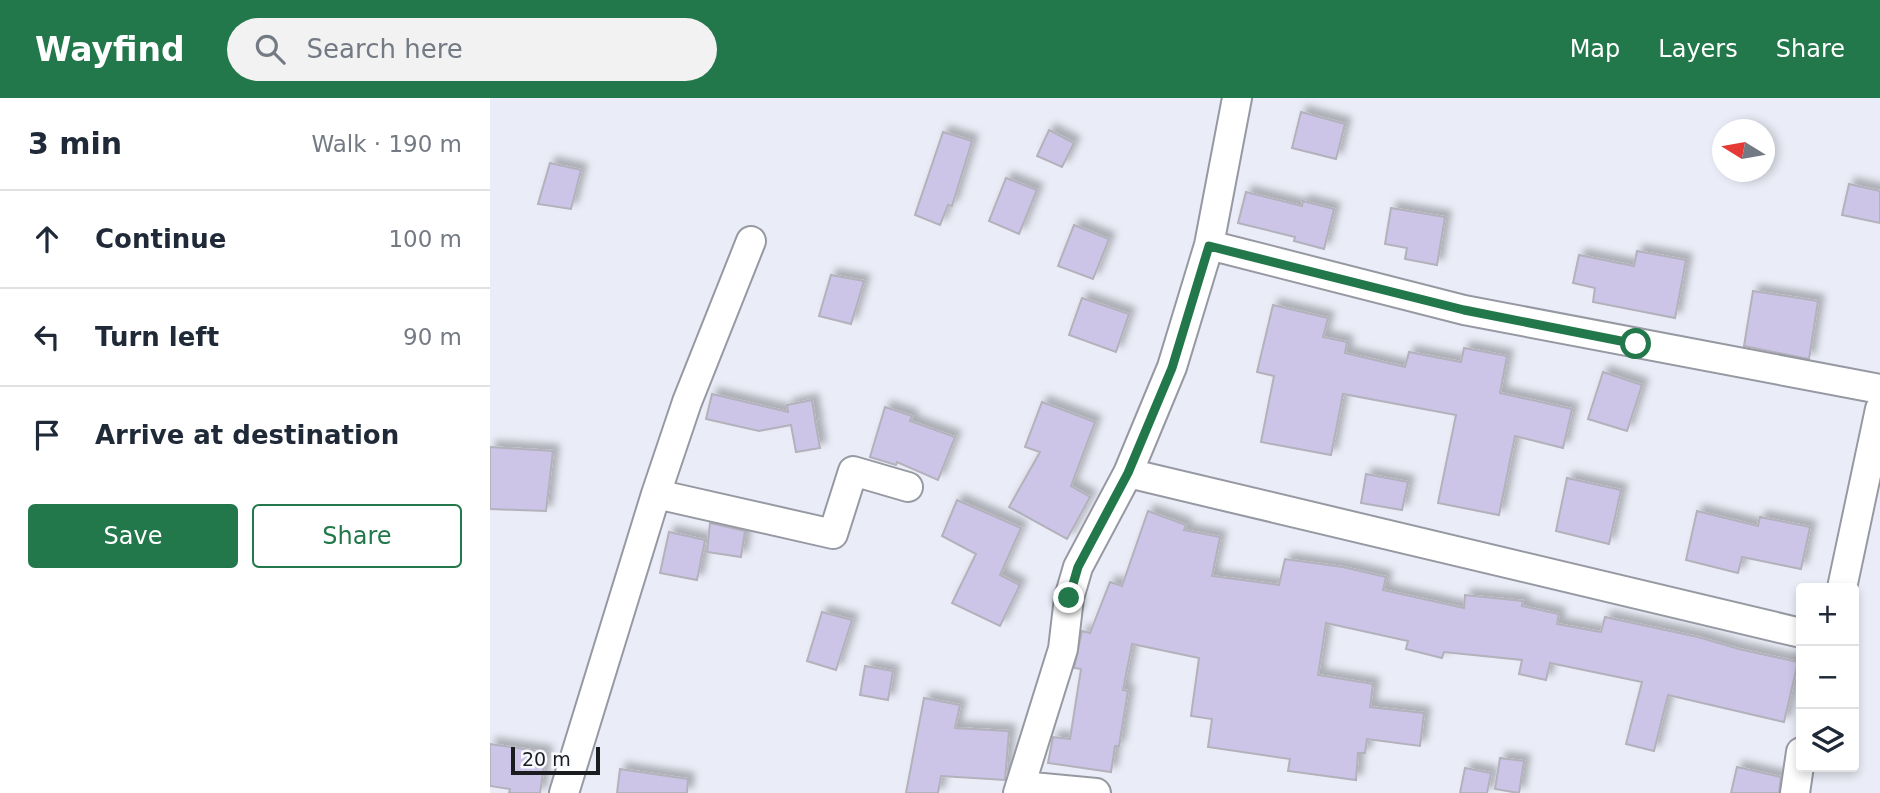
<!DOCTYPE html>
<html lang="en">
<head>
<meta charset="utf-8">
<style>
	:root { --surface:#fff; --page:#f2f2f3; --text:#1f2937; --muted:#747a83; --line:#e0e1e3; --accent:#22784a }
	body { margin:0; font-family:"DejaVu Sans",sans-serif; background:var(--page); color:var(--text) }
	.controls { position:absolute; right:21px; bottom:21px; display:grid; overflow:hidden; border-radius:7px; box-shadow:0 4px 10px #0003 }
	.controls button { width:63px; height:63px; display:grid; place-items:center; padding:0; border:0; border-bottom:2px solid var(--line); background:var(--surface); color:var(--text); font:35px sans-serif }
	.compass { position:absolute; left:1222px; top:21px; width:63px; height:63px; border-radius:50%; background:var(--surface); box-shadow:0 4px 10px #0003; rotate:281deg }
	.scale { position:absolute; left:21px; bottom:18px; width:89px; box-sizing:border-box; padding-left:7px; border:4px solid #1b1c20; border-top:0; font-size:19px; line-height:24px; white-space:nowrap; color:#1b1c20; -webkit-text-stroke:5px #f9fafe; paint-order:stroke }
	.stop { position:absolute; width:21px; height:21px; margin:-16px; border:5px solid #22784a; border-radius:50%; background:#fff }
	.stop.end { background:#22784a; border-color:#fff; box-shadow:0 2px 7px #0008 }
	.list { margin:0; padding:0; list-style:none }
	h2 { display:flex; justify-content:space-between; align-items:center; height:91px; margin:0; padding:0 28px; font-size:30px }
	h2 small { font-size:23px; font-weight:400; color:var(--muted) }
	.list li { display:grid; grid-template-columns:46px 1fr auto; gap:21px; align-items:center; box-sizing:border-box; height:98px; padding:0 28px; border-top:2px solid var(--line) }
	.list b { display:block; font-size:26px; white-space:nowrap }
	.list em { font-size:23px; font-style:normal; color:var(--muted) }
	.actions { display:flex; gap:14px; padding:21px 28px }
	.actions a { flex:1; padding:16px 0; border:2px solid var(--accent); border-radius:7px; text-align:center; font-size:24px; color:var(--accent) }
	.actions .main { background:var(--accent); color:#fff }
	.icon { flex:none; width:38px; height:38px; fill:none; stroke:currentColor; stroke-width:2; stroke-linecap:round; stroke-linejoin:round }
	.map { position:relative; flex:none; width:1390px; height:695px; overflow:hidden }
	header { display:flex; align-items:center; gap:42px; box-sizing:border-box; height:98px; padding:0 35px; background:var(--accent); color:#fff }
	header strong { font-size:33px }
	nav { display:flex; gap:38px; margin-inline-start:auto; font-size:24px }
	.search { width:490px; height:63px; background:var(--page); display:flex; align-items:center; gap:18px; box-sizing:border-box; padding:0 24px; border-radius:38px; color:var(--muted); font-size:26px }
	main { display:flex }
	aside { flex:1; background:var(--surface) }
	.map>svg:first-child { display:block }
</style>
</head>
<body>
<header>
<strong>Wayfind</strong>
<div class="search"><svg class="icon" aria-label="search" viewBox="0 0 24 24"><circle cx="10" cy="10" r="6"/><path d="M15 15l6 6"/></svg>Search here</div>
<nav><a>Map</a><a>Layers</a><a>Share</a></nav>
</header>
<main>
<aside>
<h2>3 min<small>Walk · 190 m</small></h2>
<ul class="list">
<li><svg class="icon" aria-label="ahead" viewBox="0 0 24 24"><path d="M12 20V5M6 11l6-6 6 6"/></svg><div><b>Continue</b></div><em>100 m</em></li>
<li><svg class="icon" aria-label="left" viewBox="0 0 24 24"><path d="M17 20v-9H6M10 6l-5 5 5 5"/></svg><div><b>Turn left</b></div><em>90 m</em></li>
<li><svg class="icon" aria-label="arrive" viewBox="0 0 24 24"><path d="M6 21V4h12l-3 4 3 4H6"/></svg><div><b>Arrive at destination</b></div></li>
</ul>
<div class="actions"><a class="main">Save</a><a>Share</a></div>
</aside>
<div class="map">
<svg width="1390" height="695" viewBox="0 0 1390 695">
	<defs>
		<filter id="shadow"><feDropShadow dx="6" dy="-6" stdDeviation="3.5" flood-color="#0004"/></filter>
	</defs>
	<rect width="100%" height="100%" fill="#eaedf7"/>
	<!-- building -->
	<path fill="#ccc5e7" stroke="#b3b1bb" stroke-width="2" filter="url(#shadow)" d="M811,14L855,26L846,61L802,50Z
		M559,32L584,45L572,69L547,58Z
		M453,34L482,43L462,108L458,107L450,127L425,117Z
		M60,65L91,72L81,111L48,106Z
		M516,80L547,92L529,136L499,123Z
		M1359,86L1390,93V125L1352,117Z
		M756,94L812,108L813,103L844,111L834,151L804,143L805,139L748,125Z
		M901,110L955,119L947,167L915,161L917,150L895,146Z
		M584,127L619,141L603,181L568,168Z
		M1147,153L1196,162L1185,220L1103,204L1105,190L1083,185L1089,157L1144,168Z
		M341,177L374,183L361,226L329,218Z
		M1263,193L1328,203L1319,261L1254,248Z
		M592,200L639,216L626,254L579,237Z
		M783,207L838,220L833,239L857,244L855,255L915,269L919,254L971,264L974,250L1017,258L1010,295L1082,311L1073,350L1025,338L1009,417L948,405L966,317L853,296L841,357L771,344L784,278L767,274Z
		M1113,274L1152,287L1137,333L1098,321Z
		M222,296L298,314L297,307L322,302L325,321H328L325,322L330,350L306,354L301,327L269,333L216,321Z
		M552,304L605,324L581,388L600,399L577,441L519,409L550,354L535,349Z
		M395,309L422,318L420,323L465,339L448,382L407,364L406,367L380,359Z
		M0,349L63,353L56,413L0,411Z
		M876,376L918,384L912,412L871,405Z
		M1077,380L1131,392L1119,446L1066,433Z
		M467,402L531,430L510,477L530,487L510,528L462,505L486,456L452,438Z
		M658,413L696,427L694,432L730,439L722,478L789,487L795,461L853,469L896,479L893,492L974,510L975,497L1033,503L1032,508L1069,516L1067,526L1111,534L1115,519L1208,539L1249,551L1308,564L1294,624L1178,597L1164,653L1136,646L1152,584L1060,565L1056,582L1029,576L1032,562L954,554L952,560L916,551L918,543L836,525L828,577L883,586L880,609L934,615L930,648L877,641L875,655H868L866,682L798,673L800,661L718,649L722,621L701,618L709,560L642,546L633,592L638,593L629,648H625L621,674L558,665L563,639L580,641L591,571L584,570L592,533L600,535L620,484L632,488Z
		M1207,413L1268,428L1270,419L1320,429L1311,471L1252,459L1248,475L1196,462Z
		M220,425L255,433L251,459L217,454Z
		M179,434L215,442L207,482L170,475Z
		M332,514L362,522L346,572L317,563Z
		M375,568L403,573L398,602L370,597Z
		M434,600L470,607L465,630L519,633L515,682L451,678L448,695H416Z
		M0,646L56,654L50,695H19L20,691L0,688Z
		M1010,660L1034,663L1029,695L1005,691Z
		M1247,669L1291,679L1289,695H1241Z
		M975,670L1001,675L997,695H970Z
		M130,671L198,681L197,695H127Z"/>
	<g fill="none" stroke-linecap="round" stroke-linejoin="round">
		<defs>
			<path id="minor" d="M719,147L974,212L1390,291
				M638,375L1311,535
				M166,396L343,436L363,373L418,389
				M1352,490L1390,311
				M532,688L606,695
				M74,695L166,396L197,304L261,143
				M528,695L573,551L579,500L588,469L638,375L682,269L719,147L747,0
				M1305,695L1311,654"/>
		</defs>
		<!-- minor casing -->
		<use href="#minor" stroke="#9699a2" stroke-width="32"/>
		<!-- minor -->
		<use href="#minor" stroke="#fff" stroke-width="28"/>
	</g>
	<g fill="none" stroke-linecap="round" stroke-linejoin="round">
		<!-- route -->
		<path stroke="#22784a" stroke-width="9" d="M579,500L588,469L638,375L682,270L719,148L974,212L1146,246"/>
	</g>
</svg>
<div class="controls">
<button>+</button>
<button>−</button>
<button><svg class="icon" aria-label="layers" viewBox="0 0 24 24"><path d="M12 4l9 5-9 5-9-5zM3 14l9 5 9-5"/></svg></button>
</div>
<svg class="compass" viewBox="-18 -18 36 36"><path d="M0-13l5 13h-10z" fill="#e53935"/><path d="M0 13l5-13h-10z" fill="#747a83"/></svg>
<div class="scale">20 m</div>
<div class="stop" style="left:1146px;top:246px"></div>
<div class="stop end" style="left:579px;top:500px"></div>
</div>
</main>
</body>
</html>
